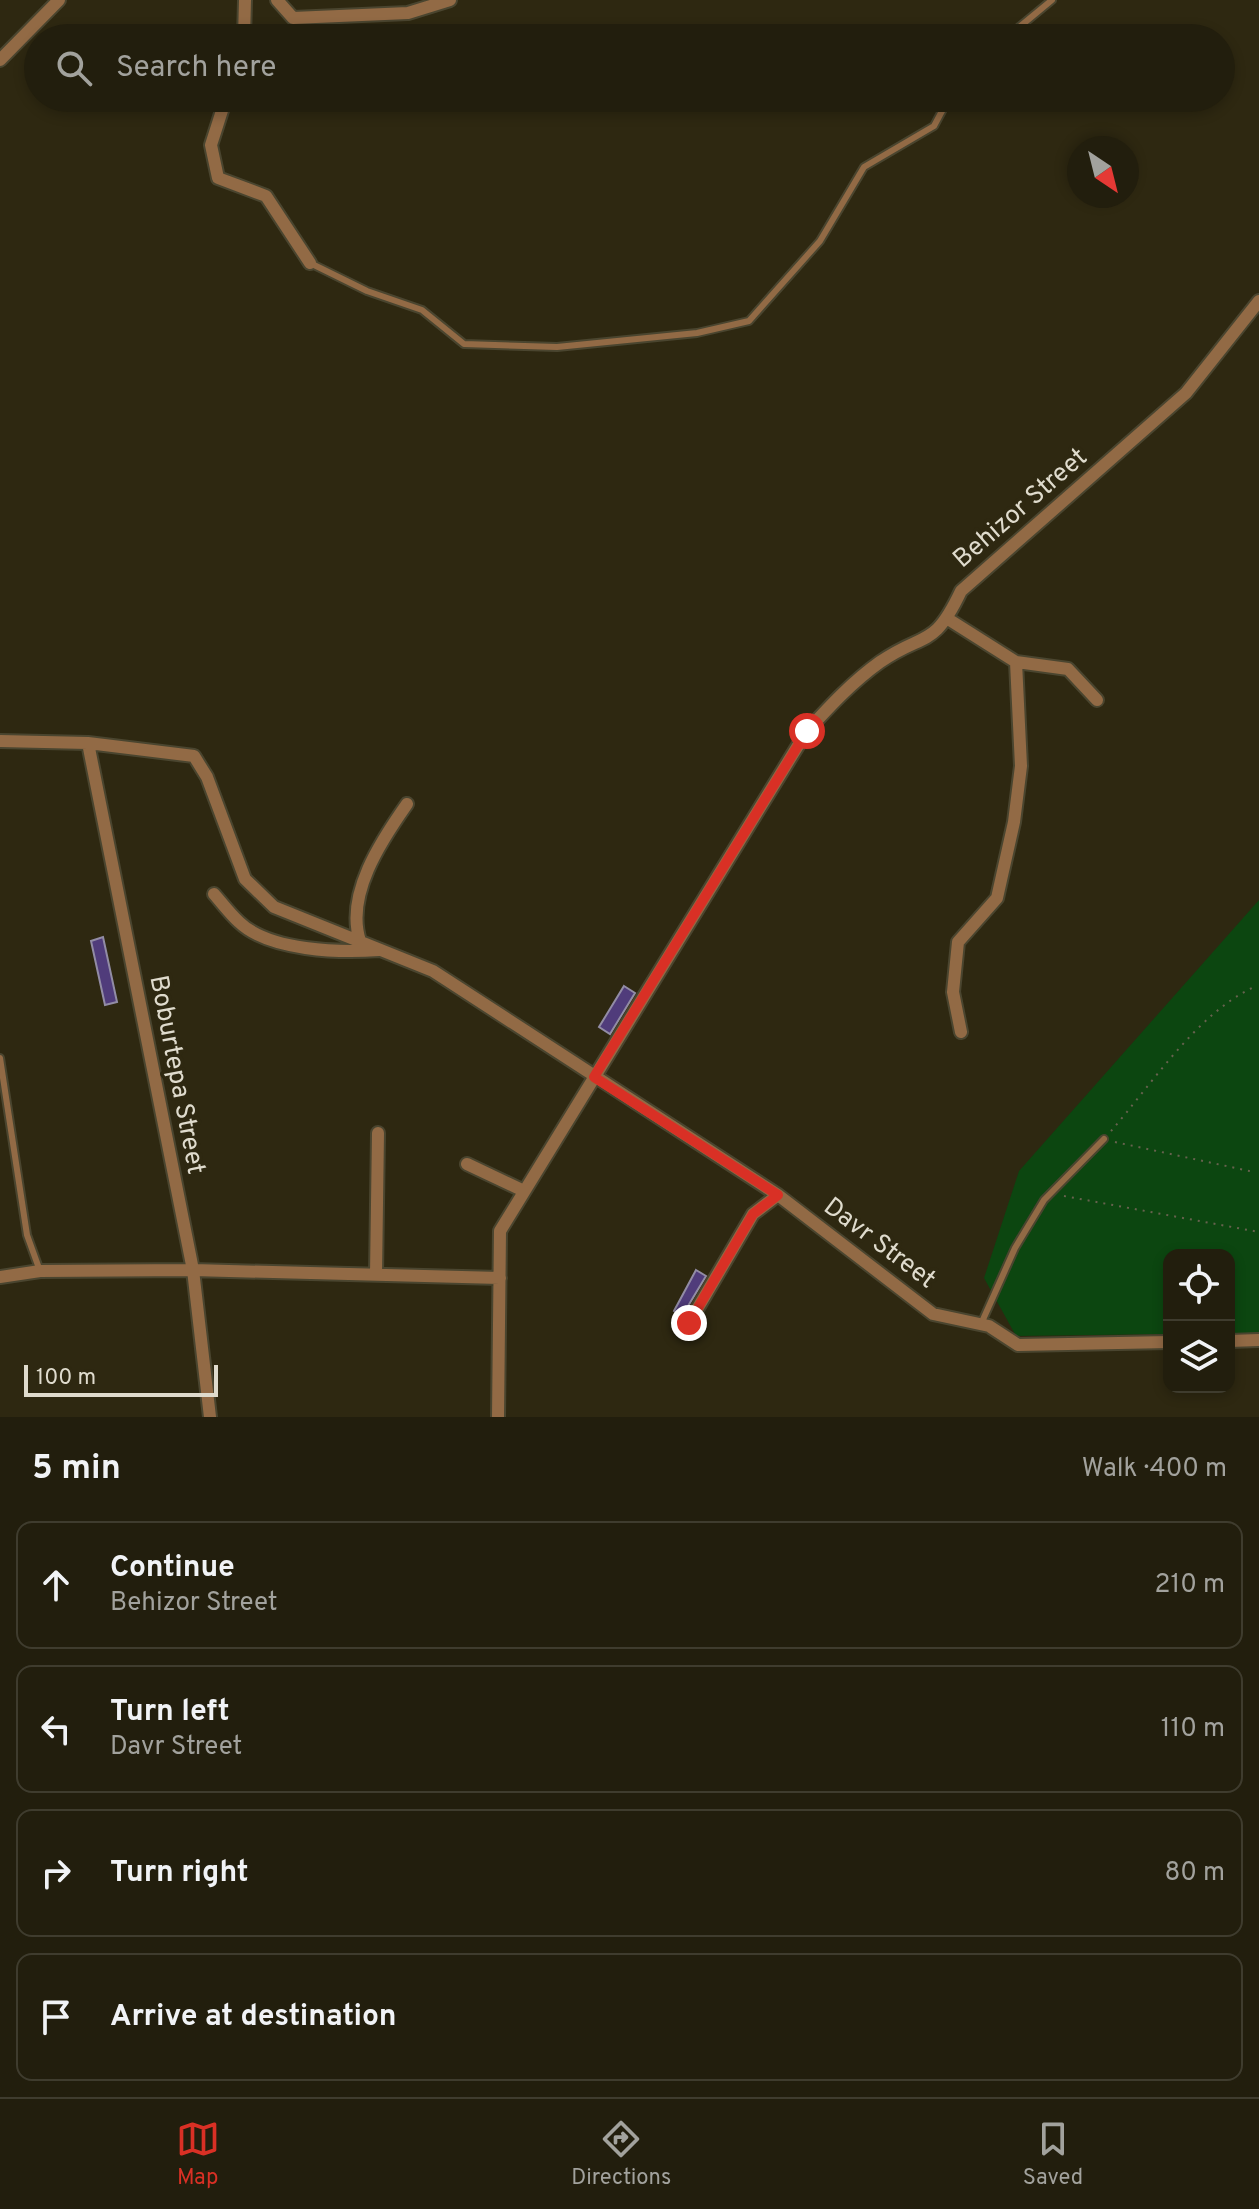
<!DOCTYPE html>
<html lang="en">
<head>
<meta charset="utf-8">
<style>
	:root { --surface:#221e0d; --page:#2e2b1b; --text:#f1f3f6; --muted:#a2a29d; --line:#3f3c2e; --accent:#d93025 }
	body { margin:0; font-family:Overpass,sans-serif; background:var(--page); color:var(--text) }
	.controls { position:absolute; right:24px; bottom:24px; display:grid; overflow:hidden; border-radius:16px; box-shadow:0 4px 12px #0003 }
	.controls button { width:72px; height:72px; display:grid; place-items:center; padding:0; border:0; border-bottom:2px solid var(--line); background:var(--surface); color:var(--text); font:40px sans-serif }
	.compass { position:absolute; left:1067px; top:136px; width:72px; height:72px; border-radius:50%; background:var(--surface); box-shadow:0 4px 12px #0003; rotate:145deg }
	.scale { position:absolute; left:24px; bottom:20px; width:194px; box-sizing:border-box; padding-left:8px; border:4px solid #dfdbcd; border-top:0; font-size:22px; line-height:28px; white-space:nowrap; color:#dfdbcd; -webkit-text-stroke:6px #2e2811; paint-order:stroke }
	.stop { position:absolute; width:24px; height:24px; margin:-18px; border:6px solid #d93025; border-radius:50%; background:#fff }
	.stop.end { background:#d93025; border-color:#fff; box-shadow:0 2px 8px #0008 }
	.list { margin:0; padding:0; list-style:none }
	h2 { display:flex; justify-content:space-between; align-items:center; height:104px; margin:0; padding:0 32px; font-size:34px }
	h2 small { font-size:26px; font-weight:400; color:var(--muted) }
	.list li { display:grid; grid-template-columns:52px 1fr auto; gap:24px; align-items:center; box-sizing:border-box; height:128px; margin:0 16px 16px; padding:0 16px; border:2px solid var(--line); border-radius:16px }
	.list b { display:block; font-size:30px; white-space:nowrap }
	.list p { margin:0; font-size:26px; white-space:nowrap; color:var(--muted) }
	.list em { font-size:26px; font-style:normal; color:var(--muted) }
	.icon { flex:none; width:44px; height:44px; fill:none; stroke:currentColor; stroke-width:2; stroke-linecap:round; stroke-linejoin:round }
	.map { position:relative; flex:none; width:1259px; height:1417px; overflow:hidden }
	.search { position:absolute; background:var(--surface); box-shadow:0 4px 12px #0003; left:24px; right:24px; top:24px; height:88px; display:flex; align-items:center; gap:20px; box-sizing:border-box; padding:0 28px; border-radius:44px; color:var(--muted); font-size:30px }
	.sheet { height:680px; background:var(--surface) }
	nav { display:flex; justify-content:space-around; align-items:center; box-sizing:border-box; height:112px; border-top:2px solid var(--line); background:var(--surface); font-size:22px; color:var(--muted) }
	nav a { display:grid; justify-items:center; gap:4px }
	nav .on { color:var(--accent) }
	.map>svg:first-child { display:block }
</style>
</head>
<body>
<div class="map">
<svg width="1259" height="1417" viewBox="0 0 1259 1417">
	<rect width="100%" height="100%" fill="#2e2811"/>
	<!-- green -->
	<path fill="#0c4610" d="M1259,900V1333H1229V1255H1169V1334L1016,1336L984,1278L1019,1171Z"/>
	<!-- building -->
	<path fill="#503c7b" stroke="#928ca5" stroke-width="2" d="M103,937L117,1002L105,1005L91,941Z
		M624,986L635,993L610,1034L599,1027Z
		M696,1270L706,1276L682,1316L674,1311Z"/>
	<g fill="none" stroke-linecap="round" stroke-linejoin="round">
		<defs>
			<path id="lane" d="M1006,38L1052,0
				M310,263L367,291L422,310L464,344L557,347L697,333L749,321L820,241L864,167L934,126L949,98
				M0,1058L27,1235L40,1271
				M981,1324L1015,1248L1044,1200L1104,1139"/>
			<path id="street" d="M277,0L293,18L408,13L450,0
				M244,38L245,0
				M0,60L59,0
				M226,98L211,145L218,178L266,196L310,263
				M948,619L1016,662L1068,669L1097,700
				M0,741L88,743L194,756L207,777L245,879L274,907L433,971L778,1195L933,1314L989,1326L1018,1345L1169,1342
				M88,743L193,1270L210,1417
				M214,894C222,903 230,914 239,922C269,951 340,953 379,950
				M360,941C345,895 381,841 407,804
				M961,1032L953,992L958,942L997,898L1014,822L1021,766L1016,662
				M467,1164L524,1191
				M376,1275L378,1133
				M0,1277L40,1271L193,1270L500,1278
				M689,1323L753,1214L778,1195
				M1229,1341L1259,1340
				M498,1417L500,1231L807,731C830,706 852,682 880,662C925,631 933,650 961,591L1186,393L1259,301"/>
		</defs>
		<!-- lane casing -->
		<use href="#lane" stroke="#4a452f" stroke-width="10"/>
		<!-- street casing -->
		<use href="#street" stroke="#4a452f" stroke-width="16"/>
		<!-- path -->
		<path stroke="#67624e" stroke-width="2" stroke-dasharray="2 6" stroke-linecap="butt" d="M1111,1131C1151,1085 1197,1014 1252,988
			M1115,1142L1254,1172
			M1064,1196L1259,1232"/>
		<!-- lane -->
		<use href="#lane" stroke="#926a45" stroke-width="6"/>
		<!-- street -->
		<use href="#street" stroke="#926a45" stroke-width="12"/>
	</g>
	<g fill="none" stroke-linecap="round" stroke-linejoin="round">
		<!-- route -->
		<path stroke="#d93025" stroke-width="10" d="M689,1323L753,1214L778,1195L594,1077L807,731"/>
	</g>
	<g text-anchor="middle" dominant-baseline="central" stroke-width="7" stroke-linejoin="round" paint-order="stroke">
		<!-- street labels -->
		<g font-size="26" fill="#dfdbcd" stroke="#2e2811">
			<text transform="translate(1021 509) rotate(-41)">Behizor Street</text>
			<text transform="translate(176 1075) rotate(79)">Boburtepa Street</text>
			<text transform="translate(879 1244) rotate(37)">Davr Street</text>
		</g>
	</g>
</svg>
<div class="controls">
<button><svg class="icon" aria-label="locate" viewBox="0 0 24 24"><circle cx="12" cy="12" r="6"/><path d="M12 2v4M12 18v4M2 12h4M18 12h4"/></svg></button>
<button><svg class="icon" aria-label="layers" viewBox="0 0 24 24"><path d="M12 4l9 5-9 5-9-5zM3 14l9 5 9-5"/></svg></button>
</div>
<svg class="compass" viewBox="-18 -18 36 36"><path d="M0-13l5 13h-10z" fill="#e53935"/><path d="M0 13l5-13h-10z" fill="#a2a29d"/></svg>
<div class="scale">100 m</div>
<div class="stop" style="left:807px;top:731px"></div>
<div class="stop end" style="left:689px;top:1323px"></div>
<div class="search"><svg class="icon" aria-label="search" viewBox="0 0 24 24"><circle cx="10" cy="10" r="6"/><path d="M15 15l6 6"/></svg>Search here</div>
</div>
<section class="sheet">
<h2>5 min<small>Walk · 400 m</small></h2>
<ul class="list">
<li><svg class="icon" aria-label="ahead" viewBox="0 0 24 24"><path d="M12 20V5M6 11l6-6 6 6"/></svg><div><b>Continue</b><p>Behizor Street</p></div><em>210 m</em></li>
<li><svg class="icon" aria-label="left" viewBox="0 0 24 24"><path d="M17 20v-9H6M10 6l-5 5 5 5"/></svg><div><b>Turn left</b><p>Davr Street</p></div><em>110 m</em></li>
<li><svg class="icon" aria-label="right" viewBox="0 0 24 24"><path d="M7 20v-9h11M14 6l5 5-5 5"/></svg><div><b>Turn right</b></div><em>80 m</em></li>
<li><svg class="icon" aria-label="arrive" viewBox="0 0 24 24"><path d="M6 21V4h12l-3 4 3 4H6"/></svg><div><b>Arrive at destination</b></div></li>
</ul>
</section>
<nav>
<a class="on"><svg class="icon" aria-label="map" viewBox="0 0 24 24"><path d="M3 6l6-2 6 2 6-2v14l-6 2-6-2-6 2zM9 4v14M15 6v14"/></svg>Map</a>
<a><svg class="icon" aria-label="directions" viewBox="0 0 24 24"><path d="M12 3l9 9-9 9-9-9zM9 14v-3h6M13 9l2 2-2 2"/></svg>Directions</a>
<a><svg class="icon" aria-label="saved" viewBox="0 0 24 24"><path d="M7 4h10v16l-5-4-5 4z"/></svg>Saved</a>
</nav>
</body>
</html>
